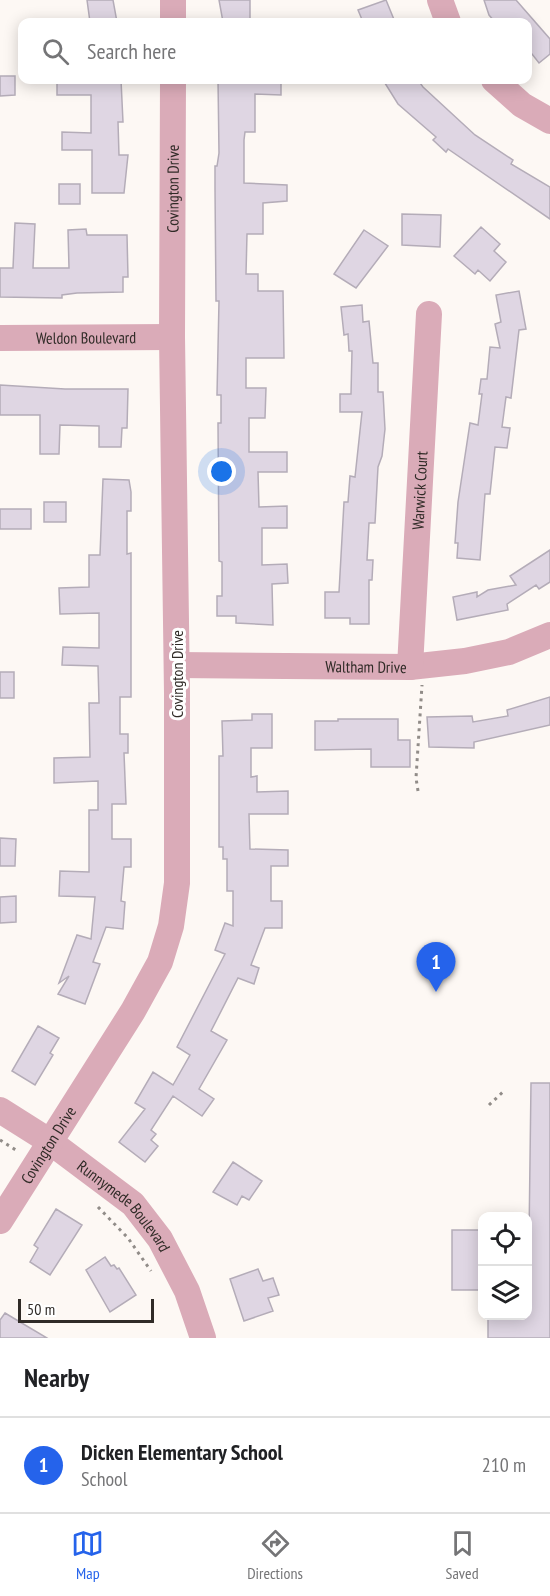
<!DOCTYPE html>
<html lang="en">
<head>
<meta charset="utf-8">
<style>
	:root { --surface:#fff; --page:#f2f2f2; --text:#202124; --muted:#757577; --line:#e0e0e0; --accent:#2563eb }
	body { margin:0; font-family:"PT Sans Narrow",sans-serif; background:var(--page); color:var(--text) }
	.controls { position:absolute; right:18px; bottom:18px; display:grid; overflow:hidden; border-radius:12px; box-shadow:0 3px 15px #0003 }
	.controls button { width:54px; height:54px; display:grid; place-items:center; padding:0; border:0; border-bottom:2px solid var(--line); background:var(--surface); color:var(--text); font:30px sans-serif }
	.scale { position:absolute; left:18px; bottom:15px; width:136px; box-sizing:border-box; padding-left:6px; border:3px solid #302b27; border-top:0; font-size:16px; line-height:21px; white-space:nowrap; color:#302b27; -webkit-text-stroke:4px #fff; paint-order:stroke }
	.you { position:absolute; left:222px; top:472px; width:21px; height:21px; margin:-15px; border:4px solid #fff; border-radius:50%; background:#1a73e8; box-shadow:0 0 0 9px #1a73e833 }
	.badge { display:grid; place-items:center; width:39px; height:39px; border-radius:50%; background:var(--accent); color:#fff; font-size:20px; font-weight:700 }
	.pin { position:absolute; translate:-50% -50px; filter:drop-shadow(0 2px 3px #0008) }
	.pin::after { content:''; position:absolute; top:32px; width:21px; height:18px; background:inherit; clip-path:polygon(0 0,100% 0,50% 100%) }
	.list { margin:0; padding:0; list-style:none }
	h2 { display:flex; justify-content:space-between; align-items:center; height:78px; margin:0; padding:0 24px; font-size:26px }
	h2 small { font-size:20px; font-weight:400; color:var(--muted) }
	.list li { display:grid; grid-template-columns:39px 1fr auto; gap:18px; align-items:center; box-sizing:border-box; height:96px; padding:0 24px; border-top:2px solid var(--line) }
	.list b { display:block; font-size:22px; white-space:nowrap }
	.list p { margin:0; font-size:20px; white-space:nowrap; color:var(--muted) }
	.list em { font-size:20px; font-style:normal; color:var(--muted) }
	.icon { flex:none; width:33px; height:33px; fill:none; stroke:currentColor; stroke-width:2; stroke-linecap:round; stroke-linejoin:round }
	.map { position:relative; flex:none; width:550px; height:1338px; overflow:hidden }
	.search { position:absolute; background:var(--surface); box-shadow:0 3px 15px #0003; left:18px; right:18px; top:18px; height:66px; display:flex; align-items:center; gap:15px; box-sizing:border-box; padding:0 21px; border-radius:12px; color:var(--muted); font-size:22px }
	.sheet { height:174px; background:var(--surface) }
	nav { display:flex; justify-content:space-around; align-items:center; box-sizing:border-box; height:84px; border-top:2px solid var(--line); background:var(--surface); font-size:16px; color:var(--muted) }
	nav a { display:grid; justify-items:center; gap:3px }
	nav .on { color:var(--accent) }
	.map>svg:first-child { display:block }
</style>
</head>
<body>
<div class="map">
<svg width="550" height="1338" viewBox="0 0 550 1338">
	<rect width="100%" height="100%" fill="#fdf8f4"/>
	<!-- building -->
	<path fill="#dfd6e3" stroke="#b4acb8" stroke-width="1.5" d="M87,0H113L117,22H90Z
		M219,0H250V22H223Z
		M386,0L395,22H363L358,10Z
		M484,0H516L550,39V54L539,63L528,49V22H495L489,15Z
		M0,76H15V95L0,96Z
		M57,80H121L123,122H118L119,155H128L124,193H92V150H62V132L91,133V95H57Z
		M218,80H281V95L255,94V132H245L244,140V183L287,185V201L263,203V234H247L246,274H258V291H283L284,358H246V388H266L265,418H249V452H287V472H258L259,507L287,506V528H262V565L287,564L288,583L272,584L273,625L236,623V616H217V596H222V562L219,561L218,423H221V395H217L219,301H216L215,188V166H217L219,153Z
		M383,80H418L423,87L475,135L513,160L511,164L550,187V219L448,149L446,152L433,140L436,137L398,104Z
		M59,184H80V204H59Z
		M402,214L441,215L440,247L402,245Z
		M15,223L35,224L33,268H69L68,230L86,229L87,235H127L128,277H123V292L77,293L62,295V298L0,297V268H13Z
		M481,227L500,244L494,251L506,262L490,281L478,270L475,274L454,256Z
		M364,230L388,246L356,288L334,274Z
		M519,291L526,329L519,330L511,398L506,397L502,427L510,428L507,448L495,447L490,494H485L480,560L457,558L458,543H455L458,502L470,423L478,425L482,394H479L481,379H487L490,347L500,348L495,324L501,322L496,295Z
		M362,305L363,322L369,321L373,363H378V392H383L385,429L382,456L378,467L375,523H369L367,560H373L372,580H369V624H350V618H325V592H339L344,502H348L350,476L355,477L362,412H340V394H351L352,351H349L348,334L344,335L341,307Z
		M0,385L65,389H128L127,428H122L121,447H99V426L60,425L59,454H40V415H0Z
		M103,479L129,480L131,492V511H127V554L131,553V697H120V734H128V753H124L126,804H112V839H131V867H124L121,901L125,902L123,929L106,927L93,962L100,964L85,1004L58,994L69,976L59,983L77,935L91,939L95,897L59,896L60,871L89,872V810H98V781L54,783V758L90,757L89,703H99L98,666L62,665L63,647L99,648V613L60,614L59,588L89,587V555H100Z
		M44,502H66V522H44Z
		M0,509H31V529H0Z
		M550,550V582L539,589L536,585L507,604L508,610L457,620L453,597L477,592V597L488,590L516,585L510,576Z
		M0,672H14V698H0Z
		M550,697V725L474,742V748L429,747L427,717L472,716L473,722L508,716L507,710Z
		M252,714H272V748H251V777L257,776V792L288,791V814H249L250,849L288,850V866H271V901H282V928H265L251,965L259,968L254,984L238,978L211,1031L227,1040L199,1089L214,1099L202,1116L173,1096L151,1130L156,1134L151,1140L158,1146L145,1162L119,1142L145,1109L135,1103L153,1072L173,1085L190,1055L177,1047L225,954L215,950L225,923L233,926V891H227V859H223V847H219V756H223L222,721L252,720Z
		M338,719H398V740H410V767H371V749L315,750V721H338Z
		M0,838L16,839L15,866H0Z
		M16,896V922L0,923V897Z
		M38,1026L59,1038L50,1053L53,1055L35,1085L12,1071Z
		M531,1083H550V1338H488V1316H528Z
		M233,1162L262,1181L249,1200L242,1196L237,1205L213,1192Z
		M56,1209L82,1225L50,1275L30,1262L38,1248L34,1245Z
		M452,1230H483V1290H452Z
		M105,1257L111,1266L114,1265L117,1269L119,1268L136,1295L110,1312L86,1270Z
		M258,1269L263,1281L273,1278L279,1295L268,1298L273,1311L244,1321L230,1279Z
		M5,1313L20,1322L47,1338H0V1320Z"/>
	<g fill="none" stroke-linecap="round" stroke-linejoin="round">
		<!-- path -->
		<path stroke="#918c88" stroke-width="3" stroke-dasharray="3 4.5" stroke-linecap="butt" d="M418,791L416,778L422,685
			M489,1105L504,1091
			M0,1140L19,1152
			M98,1207L128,1238L151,1271"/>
		<!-- minor -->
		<g stroke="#daabb8" stroke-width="26">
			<path d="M173,0V22"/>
			<path d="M440,0L448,22"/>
			<path d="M494,80L522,105L550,121"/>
			<path id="s1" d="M0,338L172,337"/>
			<path id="s2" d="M177,665L410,667L465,661L509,652L550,635"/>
			<path id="s3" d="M410,667L429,314"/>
			<path id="s4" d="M0,1110L49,1141L133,1204L160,1239L187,1291L203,1338"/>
			<path id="s5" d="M0,1221L133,1011L160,962L171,926L177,883V693L172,337L173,80"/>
		</g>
	</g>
	<g text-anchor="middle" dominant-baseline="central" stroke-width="6" stroke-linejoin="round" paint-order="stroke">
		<!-- street labels -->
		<g font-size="16" fill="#302b27" stroke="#fff">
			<text stroke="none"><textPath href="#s5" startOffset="1080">Covington Drive</textPath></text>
			<text stroke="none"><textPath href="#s1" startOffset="86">Weldon Boulevard</textPath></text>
			<text stroke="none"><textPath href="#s3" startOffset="177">Warwick Court</textPath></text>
			<text stroke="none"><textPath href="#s2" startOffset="189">Waltham Drive</textPath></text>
			<text transform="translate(177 674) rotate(-90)">Covington Drive</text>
			<text stroke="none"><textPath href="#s5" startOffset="90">Covington Drive</textPath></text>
			<text stroke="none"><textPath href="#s4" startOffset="158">Runnymede Boulevard</textPath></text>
		</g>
	</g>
</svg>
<div class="controls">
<button><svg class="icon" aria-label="locate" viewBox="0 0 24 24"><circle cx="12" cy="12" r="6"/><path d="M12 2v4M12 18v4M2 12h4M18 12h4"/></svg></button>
<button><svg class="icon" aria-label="layers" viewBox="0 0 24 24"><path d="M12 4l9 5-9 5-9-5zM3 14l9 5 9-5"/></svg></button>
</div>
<div class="scale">50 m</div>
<div class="you"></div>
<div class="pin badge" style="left:436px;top:992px">1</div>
<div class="search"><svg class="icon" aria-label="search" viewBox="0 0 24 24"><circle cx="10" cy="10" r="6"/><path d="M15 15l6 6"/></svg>Search here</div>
</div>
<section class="sheet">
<h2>Nearby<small></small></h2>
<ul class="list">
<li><span class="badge">1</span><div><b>Dicken Elementary School</b><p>School</p></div><em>210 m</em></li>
</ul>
</section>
<nav>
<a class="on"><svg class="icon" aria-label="map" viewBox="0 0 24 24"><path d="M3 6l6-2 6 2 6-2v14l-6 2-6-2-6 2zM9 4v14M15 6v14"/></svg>Map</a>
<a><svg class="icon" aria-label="directions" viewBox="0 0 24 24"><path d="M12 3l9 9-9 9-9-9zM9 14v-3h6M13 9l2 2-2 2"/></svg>Directions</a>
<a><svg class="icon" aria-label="saved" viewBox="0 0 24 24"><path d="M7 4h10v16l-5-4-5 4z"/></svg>Saved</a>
</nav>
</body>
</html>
